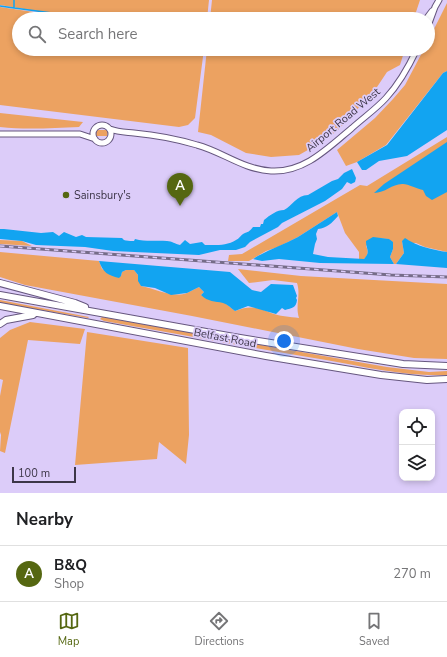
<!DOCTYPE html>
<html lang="en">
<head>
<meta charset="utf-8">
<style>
	:root { --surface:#fff; --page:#f6f6f6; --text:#202124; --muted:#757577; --line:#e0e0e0; --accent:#556711 }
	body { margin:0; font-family:"Nunito Sans",sans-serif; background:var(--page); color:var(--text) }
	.controls { position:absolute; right:12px; bottom:12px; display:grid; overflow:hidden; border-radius:8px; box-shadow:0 2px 6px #0003 }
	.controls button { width:36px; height:36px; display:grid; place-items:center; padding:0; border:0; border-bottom:1px solid var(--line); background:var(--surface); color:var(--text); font:20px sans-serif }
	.scale { position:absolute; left:12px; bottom:10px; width:64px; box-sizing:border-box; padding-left:4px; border:2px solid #3d3648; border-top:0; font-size:11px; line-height:14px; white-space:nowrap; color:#3d3648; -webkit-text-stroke:3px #dcccf9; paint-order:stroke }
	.you { position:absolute; left:284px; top:341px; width:14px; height:14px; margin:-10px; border:3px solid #fff; border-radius:50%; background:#1a73e8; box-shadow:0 0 0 6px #1a73e833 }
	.badge { display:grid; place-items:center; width:26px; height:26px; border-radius:50%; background:var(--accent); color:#fff; font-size:13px; font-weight:700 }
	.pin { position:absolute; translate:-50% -33px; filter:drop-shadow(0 1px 2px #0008) }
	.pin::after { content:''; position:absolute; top:21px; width:14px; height:12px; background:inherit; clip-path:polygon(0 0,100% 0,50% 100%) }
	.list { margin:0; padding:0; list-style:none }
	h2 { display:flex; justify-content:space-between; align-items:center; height:52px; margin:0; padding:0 16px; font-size:17px }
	h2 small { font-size:13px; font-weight:400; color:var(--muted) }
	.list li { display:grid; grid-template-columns:26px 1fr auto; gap:12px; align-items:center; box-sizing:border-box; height:56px; padding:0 16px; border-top:1px solid var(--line) }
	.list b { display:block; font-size:15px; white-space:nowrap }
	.list p { margin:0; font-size:13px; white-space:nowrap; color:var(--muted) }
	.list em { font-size:13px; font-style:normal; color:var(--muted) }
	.icon { flex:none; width:22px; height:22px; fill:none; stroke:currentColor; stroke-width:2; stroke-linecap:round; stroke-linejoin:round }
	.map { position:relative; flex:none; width:447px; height:493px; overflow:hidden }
	.search { position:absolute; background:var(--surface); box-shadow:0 2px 6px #0003; left:12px; right:12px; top:12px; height:44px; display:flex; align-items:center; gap:10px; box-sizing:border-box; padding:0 14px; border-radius:22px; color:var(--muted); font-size:15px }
	.sheet { height:108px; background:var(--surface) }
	nav { display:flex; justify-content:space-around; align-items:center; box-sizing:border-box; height:56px; border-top:1px solid var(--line); background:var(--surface); font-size:11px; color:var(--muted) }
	nav a { display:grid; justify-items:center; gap:2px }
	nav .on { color:var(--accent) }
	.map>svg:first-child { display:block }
</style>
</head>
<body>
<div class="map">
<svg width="447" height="493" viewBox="0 0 447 493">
	<rect width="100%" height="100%" fill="#dcccf9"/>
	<!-- green -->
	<path fill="#eca261" d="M0,0H209L207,19H103L42,12L0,5Z
		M212,0H420L416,12L411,19H210Z
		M447,3V71L443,73L386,145L357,162L346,166L337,150L375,118L393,99L405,85L424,49H428V41Z
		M0,7L74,18L91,19H19V49H204L195,118L188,125L179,127L0,105Z
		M207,49H405L400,65L387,72L377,87L372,91L352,116L337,131L322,142L299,155L271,157L246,153L211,135L198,132Z
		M0,113L83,122L79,127C53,128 26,130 0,127Z
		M97,130H107L108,132L107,136H96V132Z
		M447,137V252L425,247L416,243H411L408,240L402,241L404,253L396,264H394L390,257L393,249L389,239L373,238L366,246C369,252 368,255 364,259H359V252L345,233L337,212L298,237L278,247L266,251L249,261H228L229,255L242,254L360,185L367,186Z
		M0,240L22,241L32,246L0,244Z
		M0,252L99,261L102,269L121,276L122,272L126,270H134L138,275L141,286C156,289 173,298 187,293C191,291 195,289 199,287L204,292L201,295L225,303L235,311C250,305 257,307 271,313C279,316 290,317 299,318C295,306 301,295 297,283L273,280L249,283L238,269L301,276L447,284V359L414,358L358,349L192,316L25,285L0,277Z
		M0,300L89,317L88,318L0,303Z
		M102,317L387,367L429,372L447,371V375C407,377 366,367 326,360C252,348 178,334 104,321L100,319Z
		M30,322L85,329L80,344L28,340L5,453L0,451L1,435L0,432V396L3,380L0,379V338L10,330Z
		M87,332L188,348L189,435L186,464L159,442L157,459L75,465Z"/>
	<!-- water -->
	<path fill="#12a4f1" d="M447,71V130L407,156L379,161L366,170H362L357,162L387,145L443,73Z
		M447,142V192L432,200L426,196L423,190C418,189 406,183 402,184C392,184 385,193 374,193L384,184Z
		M352,169L356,178L355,182L351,184L347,182L342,189L325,201L282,223L278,227L250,242L245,247L236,250H220L199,255L113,251L85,247L36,245L22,241L0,239V229H4L41,233L53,232L59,236L64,232L76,237L82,235L86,237L122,238L125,241H134L135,239C146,242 156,240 167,241C172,241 175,244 180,245L185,240L190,244L202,242L205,245C215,245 227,246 236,240C239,239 241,235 243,234C249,231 248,233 253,227H260L261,224H263L264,220C270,215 277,210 284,210C292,206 297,195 308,195L332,181L338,179L344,173Z
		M337,212L338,216C332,223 327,228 318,229L316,234L317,239L315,244L313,254L328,257L364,259C371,251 366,250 366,241L373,237L389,239L393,242V249L390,257L394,264L320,263L279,259L262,261L253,259C267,250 283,245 298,237C311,229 324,220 337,212Z
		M405,238C416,246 433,250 447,252V268L396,264L404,253L402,241Z
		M99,261L230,272L252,290L261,292L271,284L293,285L297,296L296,298L297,300C296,308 292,308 285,310L282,308L276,314L248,306L235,311C231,308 227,304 223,303C215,301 208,302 201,295L204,292L199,287L187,293L171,295L155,288L141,286L138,281V275L134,270H126L122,272L121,276L119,278C108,275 103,273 99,261Z"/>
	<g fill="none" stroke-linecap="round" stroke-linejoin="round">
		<!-- stream -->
		<path stroke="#12a4f1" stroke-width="1.5" d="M0,6L14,8V0
			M14,8L98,19
			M179,19L180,14
			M124,241L132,242"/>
		<defs>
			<path id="secondary" d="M426,19L432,11
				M428,26L435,7L439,0
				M93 134a9 9 0 1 1 18 0a9 9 0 1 1-18 0Z
				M110,129C118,132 125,132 134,133C155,135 177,139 197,145C223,152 242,169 271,171C304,173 328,148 352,128C363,118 376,109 386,98C399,84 409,66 417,49
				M0,134H80L95,139"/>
			<path id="highway" d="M0,283L75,303L85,307
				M0,295L234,337L403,364L447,366
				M0,306L266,356L381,375L427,380L447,379
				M0,324L6,320L33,315"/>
		</defs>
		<!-- secondary casing -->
		<use href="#secondary" stroke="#66577f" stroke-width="7"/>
		<!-- highway casing -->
		<use href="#highway" stroke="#66577f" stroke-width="8"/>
		<!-- secondary -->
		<use href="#secondary" stroke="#fff" stroke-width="5"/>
		<!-- highway -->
		<use href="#highway" stroke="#fff" stroke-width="6"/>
		<defs>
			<path id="rail" d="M0,246L391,275L447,277"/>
		</defs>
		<!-- rail casing -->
		<use href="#rail" stroke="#766c88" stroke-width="3"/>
		<!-- rail -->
		<use href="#rail" stroke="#dcccf9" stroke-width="1.5" stroke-dasharray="4.5" stroke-linecap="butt"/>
	</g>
	<!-- markers -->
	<circle fill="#556711" stroke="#dcccf9" stroke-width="1.5" cx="66" cy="195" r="4"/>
	<g text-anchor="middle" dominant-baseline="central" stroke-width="3.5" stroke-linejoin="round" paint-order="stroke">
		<!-- street labels -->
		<g font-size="11" fill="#3d3648" stroke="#dcccf9">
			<text transform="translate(343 120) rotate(-40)">Airport Road West</text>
			<text transform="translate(225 338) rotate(11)">Belfast Road</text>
		</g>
		<!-- poi labels -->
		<g font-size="11" fill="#3d3648" stroke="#dcccf9" text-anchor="start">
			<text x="74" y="195">Sainsbury's</text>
		</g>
	</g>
</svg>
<div class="controls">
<button><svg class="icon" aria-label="locate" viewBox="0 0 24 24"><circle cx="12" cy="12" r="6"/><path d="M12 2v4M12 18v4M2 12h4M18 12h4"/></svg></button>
<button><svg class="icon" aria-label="layers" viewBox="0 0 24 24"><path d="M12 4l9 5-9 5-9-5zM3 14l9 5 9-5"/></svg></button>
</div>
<div class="scale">100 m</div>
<div class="you"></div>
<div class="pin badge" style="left:180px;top:206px">A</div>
<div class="search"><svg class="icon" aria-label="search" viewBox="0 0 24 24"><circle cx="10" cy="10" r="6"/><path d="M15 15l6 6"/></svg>Search here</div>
</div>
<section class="sheet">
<h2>Nearby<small></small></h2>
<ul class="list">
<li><span class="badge">A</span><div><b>B&amp;Q</b><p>Shop</p></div><em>270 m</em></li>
</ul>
</section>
<nav>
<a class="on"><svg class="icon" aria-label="map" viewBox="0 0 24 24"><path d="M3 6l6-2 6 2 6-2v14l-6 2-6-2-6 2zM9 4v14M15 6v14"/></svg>Map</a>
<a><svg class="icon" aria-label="directions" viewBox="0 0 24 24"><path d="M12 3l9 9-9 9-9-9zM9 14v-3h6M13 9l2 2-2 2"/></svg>Directions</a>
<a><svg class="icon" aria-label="saved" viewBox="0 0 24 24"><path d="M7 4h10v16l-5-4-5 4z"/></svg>Saved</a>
</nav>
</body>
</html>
